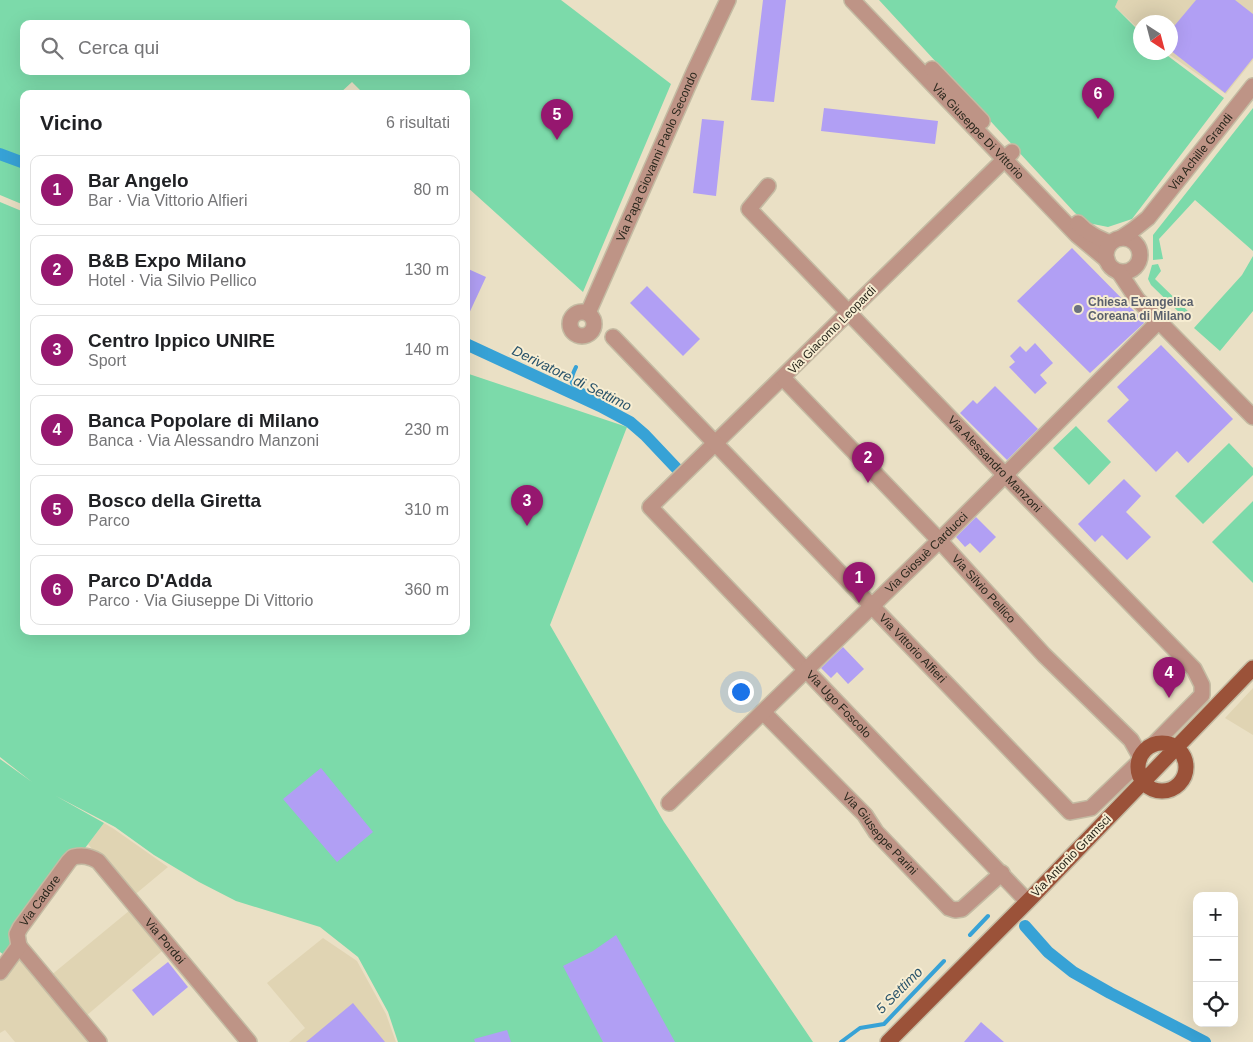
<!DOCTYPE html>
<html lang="it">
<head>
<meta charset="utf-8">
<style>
	:root { --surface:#fff; --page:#f6f6f6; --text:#202124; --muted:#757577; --line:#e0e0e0; --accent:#96176f }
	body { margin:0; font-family:Arial,sans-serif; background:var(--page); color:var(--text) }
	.controls { position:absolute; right:15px; bottom:15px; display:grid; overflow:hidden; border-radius:10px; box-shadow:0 5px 20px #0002 }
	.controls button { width:45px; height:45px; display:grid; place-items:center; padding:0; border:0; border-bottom:1px solid var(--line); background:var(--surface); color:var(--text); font:25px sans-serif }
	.compass { position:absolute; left:1133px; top:15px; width:45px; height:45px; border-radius:50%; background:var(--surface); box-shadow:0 5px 20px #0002; rotate:144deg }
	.you { position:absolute; left:740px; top:691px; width:18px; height:18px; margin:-12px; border:4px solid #fff; border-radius:50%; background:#1a73e8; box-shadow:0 0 0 8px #1a73e833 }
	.badge { display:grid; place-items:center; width:32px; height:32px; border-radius:50%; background:var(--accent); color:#fff; font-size:16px; font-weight:700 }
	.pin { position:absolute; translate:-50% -41px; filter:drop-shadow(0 1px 2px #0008) }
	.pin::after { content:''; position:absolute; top:26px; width:18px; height:15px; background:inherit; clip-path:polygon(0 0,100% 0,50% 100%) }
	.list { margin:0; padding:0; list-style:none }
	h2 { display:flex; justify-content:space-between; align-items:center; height:65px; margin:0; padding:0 20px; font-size:21px }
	h2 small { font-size:16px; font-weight:400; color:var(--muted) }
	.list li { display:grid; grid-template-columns:32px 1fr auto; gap:15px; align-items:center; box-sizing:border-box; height:70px; margin:0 10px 10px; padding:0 10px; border:1px solid var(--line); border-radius:10px }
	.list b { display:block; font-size:19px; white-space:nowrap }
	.list p { margin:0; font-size:16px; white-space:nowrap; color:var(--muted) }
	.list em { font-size:16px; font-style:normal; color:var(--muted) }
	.icon { flex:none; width:28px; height:28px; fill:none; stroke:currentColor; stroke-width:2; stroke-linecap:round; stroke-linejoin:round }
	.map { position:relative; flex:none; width:1253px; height:1042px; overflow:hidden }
	.search { position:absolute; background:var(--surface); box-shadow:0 5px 20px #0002; left:20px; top:20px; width:450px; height:55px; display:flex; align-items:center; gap:12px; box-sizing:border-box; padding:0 18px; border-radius:10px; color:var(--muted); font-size:19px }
	.panel { position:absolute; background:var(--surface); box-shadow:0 5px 20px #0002; left:20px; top:90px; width:450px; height:545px; border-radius:10px }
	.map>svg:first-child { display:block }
</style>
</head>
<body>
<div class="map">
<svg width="1253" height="1042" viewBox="0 0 1253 1042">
	<rect width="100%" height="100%" fill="#eae0c5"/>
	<!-- built -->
	<path fill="#e0d4b3" d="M1118,0H1253V60L1226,94L1167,53L1170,52V22H1140V30L1115,7Z
		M1253,688V735L1225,718Z
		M104,823L114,829L168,867L132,897L88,844Z
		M135,906L168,946L79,1022L96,1042H15L5,1030L0,1033V973L17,949L44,981Z
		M323,938L357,961L386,1014L396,1042H289L305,1028L267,983Z"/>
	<!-- green -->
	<path fill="#7cdaaa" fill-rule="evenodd" d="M0,0H561L671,84L583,292L466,186V94H364L352,82L339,94H24V205L0,195ZM24,24H466V71H24Z
		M879,0H1118L1115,7L1140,32V52L1164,53L1224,98L1132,219L1108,227L1088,223L1075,213Z
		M1253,108V251L1195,200L1159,239L1163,259L1153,260V235Z
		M0,202L24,212V631H466V373L627,427L550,625L664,822L813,1042H398L388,1012L358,957L320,927L236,901L199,882L154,855L115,827L56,796L104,823L4,955L0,952V759L32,782L0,757Z
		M1253,256V311L1220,351L1194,328L1242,275Z
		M1158,264L1161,271L1155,279L1193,316L1188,321L1151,285L1148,279L1152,265Z
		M1076,426L1111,462L1089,485L1053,448Z
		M1229,443L1253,468V475L1203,524L1175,496Z
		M1253,501V583L1212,542Z"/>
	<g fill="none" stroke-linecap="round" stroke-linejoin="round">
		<!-- stream -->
		<path stroke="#37a2d6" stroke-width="4" d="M576,367C574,371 570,379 572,383C574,388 595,395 601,398L602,401L600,406
			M970,935L988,916
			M841,1042L860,1028L884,1024L944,961"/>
		<!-- canal -->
		<path stroke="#37a2d6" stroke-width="12" d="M0,154L24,163
			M466,344L600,406L630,422L645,435L679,471
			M1025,926L1048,952L1073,972L1110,993L1205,1042"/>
	</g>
	<!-- building -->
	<path fill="#b19ff4" d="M763,0H786L774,102L751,100Z
		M1196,0H1235L1253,14V58L1225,93L1170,50V31Z
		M824,108L938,121L935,144L821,131Z
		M702,119L724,121L716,196L693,193Z
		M1072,248L1140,317L1144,323L1090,373L1017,301Z
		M466,268L486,277L466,320Z
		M647,286L700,339L683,356L630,303Z
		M1035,343L1053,363L1040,375L1047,383L1035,394L1009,367L1015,362L1010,356L1020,346L1026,352Z
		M1161,345L1233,419L1188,463L1177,451L1156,472L1107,421L1129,400L1117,387Z
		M995,386L1038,429L1007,460L960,413L973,400L977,404Z
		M1124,479L1141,496L1126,512L1151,537L1127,560L1102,535L1095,542L1078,524Z
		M976,517L996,537L980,553L970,543L965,547L956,537Z
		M843,647L864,669L848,684L837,672L831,678L821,668Z
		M321,768L373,832L337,862L283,799Z
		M616,935L675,1042H603L563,966L593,951Z
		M168,962L188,987L153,1016L132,990Z
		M353,1003L385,1042H306Z
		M981,1022L1004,1042H964Z
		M507,1030L511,1042H475L474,1039Z"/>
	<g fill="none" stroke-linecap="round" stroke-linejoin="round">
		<defs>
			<g id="minor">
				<path id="s1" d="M852,0L1077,235L1107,260"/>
				<path d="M932,69L982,121"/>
				<path id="s2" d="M1012,152L650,507L1027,901"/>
				<path id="s3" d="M768,186L749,209L1005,475L1194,669L1202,685V695L1153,745"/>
				<path d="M1078,223C1087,233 1098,238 1110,243"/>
				<circle cx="1123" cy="255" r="17"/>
				<path id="s4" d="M1121,238L1133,230L1148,218L1253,86"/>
				<path d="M1119,272L1137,299L1253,417"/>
				<circle cx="582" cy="324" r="12"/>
				<path id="s5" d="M588,313L694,72L728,0"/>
				<path id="s6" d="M613,337L1070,812L1091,808L1138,763"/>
				<path id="s7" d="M783,378L939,540L1044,655L1131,740L1140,756"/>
				<path id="s8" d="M763,712L865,815L876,832L949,908L955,910L962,909L1002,873"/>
				<path id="s9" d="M669,803L946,534L1159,321"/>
				<path d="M19,946L99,1042"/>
				<path id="s10" d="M0,972L19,946L17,934L20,928L69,861L73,857C83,855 89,856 98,861L249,1042"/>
			</g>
			<path id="major" d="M1138 767a24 24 0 1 1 48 0a24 24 0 1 1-48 0Z
				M888,1042L1033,896L1253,668"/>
		</defs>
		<!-- minor casing -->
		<use href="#minor" stroke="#c4bba3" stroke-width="18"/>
		<!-- major casing -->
		<use href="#major" stroke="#c4bba3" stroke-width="18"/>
		<!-- minor -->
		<use href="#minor" stroke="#be9486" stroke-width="15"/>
		<!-- major -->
		<use href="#major" stroke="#9b5239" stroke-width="15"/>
	</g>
	<!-- markers -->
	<circle fill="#6b7280" stroke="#f7edd2" stroke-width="2" cx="1078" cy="309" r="5"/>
	<g text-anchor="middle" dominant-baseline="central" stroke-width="4" stroke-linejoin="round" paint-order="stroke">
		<!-- street labels -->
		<g font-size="12" fill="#2b281d" stroke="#f7edd2">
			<text stroke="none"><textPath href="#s1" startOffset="182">Via Giuseppe Di Vittorio</textPath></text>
			<text stroke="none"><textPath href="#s4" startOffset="118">Via Achille Grandi</textPath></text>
			<text stroke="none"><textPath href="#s5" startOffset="171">Via Papa Giovanni Paolo Secondo</textPath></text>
			<text transform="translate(832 330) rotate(-45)">Via Giacomo Leopardi</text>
			<text stroke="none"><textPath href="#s3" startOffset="384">Via Alessandro Manzoni</textPath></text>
			<text stroke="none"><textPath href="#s9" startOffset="359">Via Giosuè Carducci</textPath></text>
			<text stroke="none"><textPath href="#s7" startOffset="291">Via Silvio Pellico</textPath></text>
			<text stroke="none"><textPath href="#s6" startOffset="432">Via Vittorio Alfieri</textPath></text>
			<text stroke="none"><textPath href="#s2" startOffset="780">Via Ugo Foscolo</textPath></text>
			<text stroke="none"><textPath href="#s8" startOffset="169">Via Giuseppe Parini</textPath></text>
			<text transform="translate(1071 856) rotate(-46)">Via Antonio Gramsci</text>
			<text stroke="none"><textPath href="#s10" startOffset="85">Via Cadore</textPath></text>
			<text stroke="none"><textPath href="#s10" startOffset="270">Via Pordoi</textPath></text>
		</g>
		<!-- worship labels -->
		<g font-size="12" font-weight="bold" fill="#5b616d" stroke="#f7edd2" text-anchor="start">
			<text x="1088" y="302">Chiesa Evangelica<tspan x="1088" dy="14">Coreana di Milano</tspan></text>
		</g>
		<!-- water labels -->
		<g font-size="14" font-style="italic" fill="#29536a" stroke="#f7edd2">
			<text transform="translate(572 378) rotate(26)">Derivatore di Settimo</text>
			<text transform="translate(899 990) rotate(-45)">5 Settimo</text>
		</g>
	</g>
</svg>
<div class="controls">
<button>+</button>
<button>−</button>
<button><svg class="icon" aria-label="locate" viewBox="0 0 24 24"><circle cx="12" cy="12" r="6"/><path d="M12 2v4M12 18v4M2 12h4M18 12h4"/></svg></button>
</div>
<svg class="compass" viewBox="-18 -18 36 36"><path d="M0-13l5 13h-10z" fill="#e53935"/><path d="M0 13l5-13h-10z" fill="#757577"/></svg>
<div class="you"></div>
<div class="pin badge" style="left:859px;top:603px">1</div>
<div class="pin badge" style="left:868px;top:483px">2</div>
<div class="pin badge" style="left:527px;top:526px">3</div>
<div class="pin badge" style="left:1169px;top:698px">4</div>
<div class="pin badge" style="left:557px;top:140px">5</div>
<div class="pin badge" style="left:1098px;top:119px">6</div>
<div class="search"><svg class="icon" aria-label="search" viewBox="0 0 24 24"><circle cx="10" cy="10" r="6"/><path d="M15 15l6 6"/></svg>Cerca qui</div>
<section class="panel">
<h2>Vicino<small>6 risultati</small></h2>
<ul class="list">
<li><span class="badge">1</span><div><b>Bar Angelo</b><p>Bar · Via Vittorio Alfieri</p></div><em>80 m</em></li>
<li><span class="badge">2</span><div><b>B&amp;B Expo Milano</b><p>Hotel · Via Silvio Pellico</p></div><em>130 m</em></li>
<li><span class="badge">3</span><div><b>Centro Ippico UNIRE</b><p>Sport</p></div><em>140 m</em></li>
<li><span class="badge">4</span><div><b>Banca Popolare di Milano</b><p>Banca · Via Alessandro Manzoni</p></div><em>230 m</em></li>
<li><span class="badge">5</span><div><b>Bosco della Giretta</b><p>Parco</p></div><em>310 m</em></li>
<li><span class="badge">6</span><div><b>Parco D'Adda</b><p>Parco · Via Giuseppe Di Vittorio</p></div><em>360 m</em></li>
</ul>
</section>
</div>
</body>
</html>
